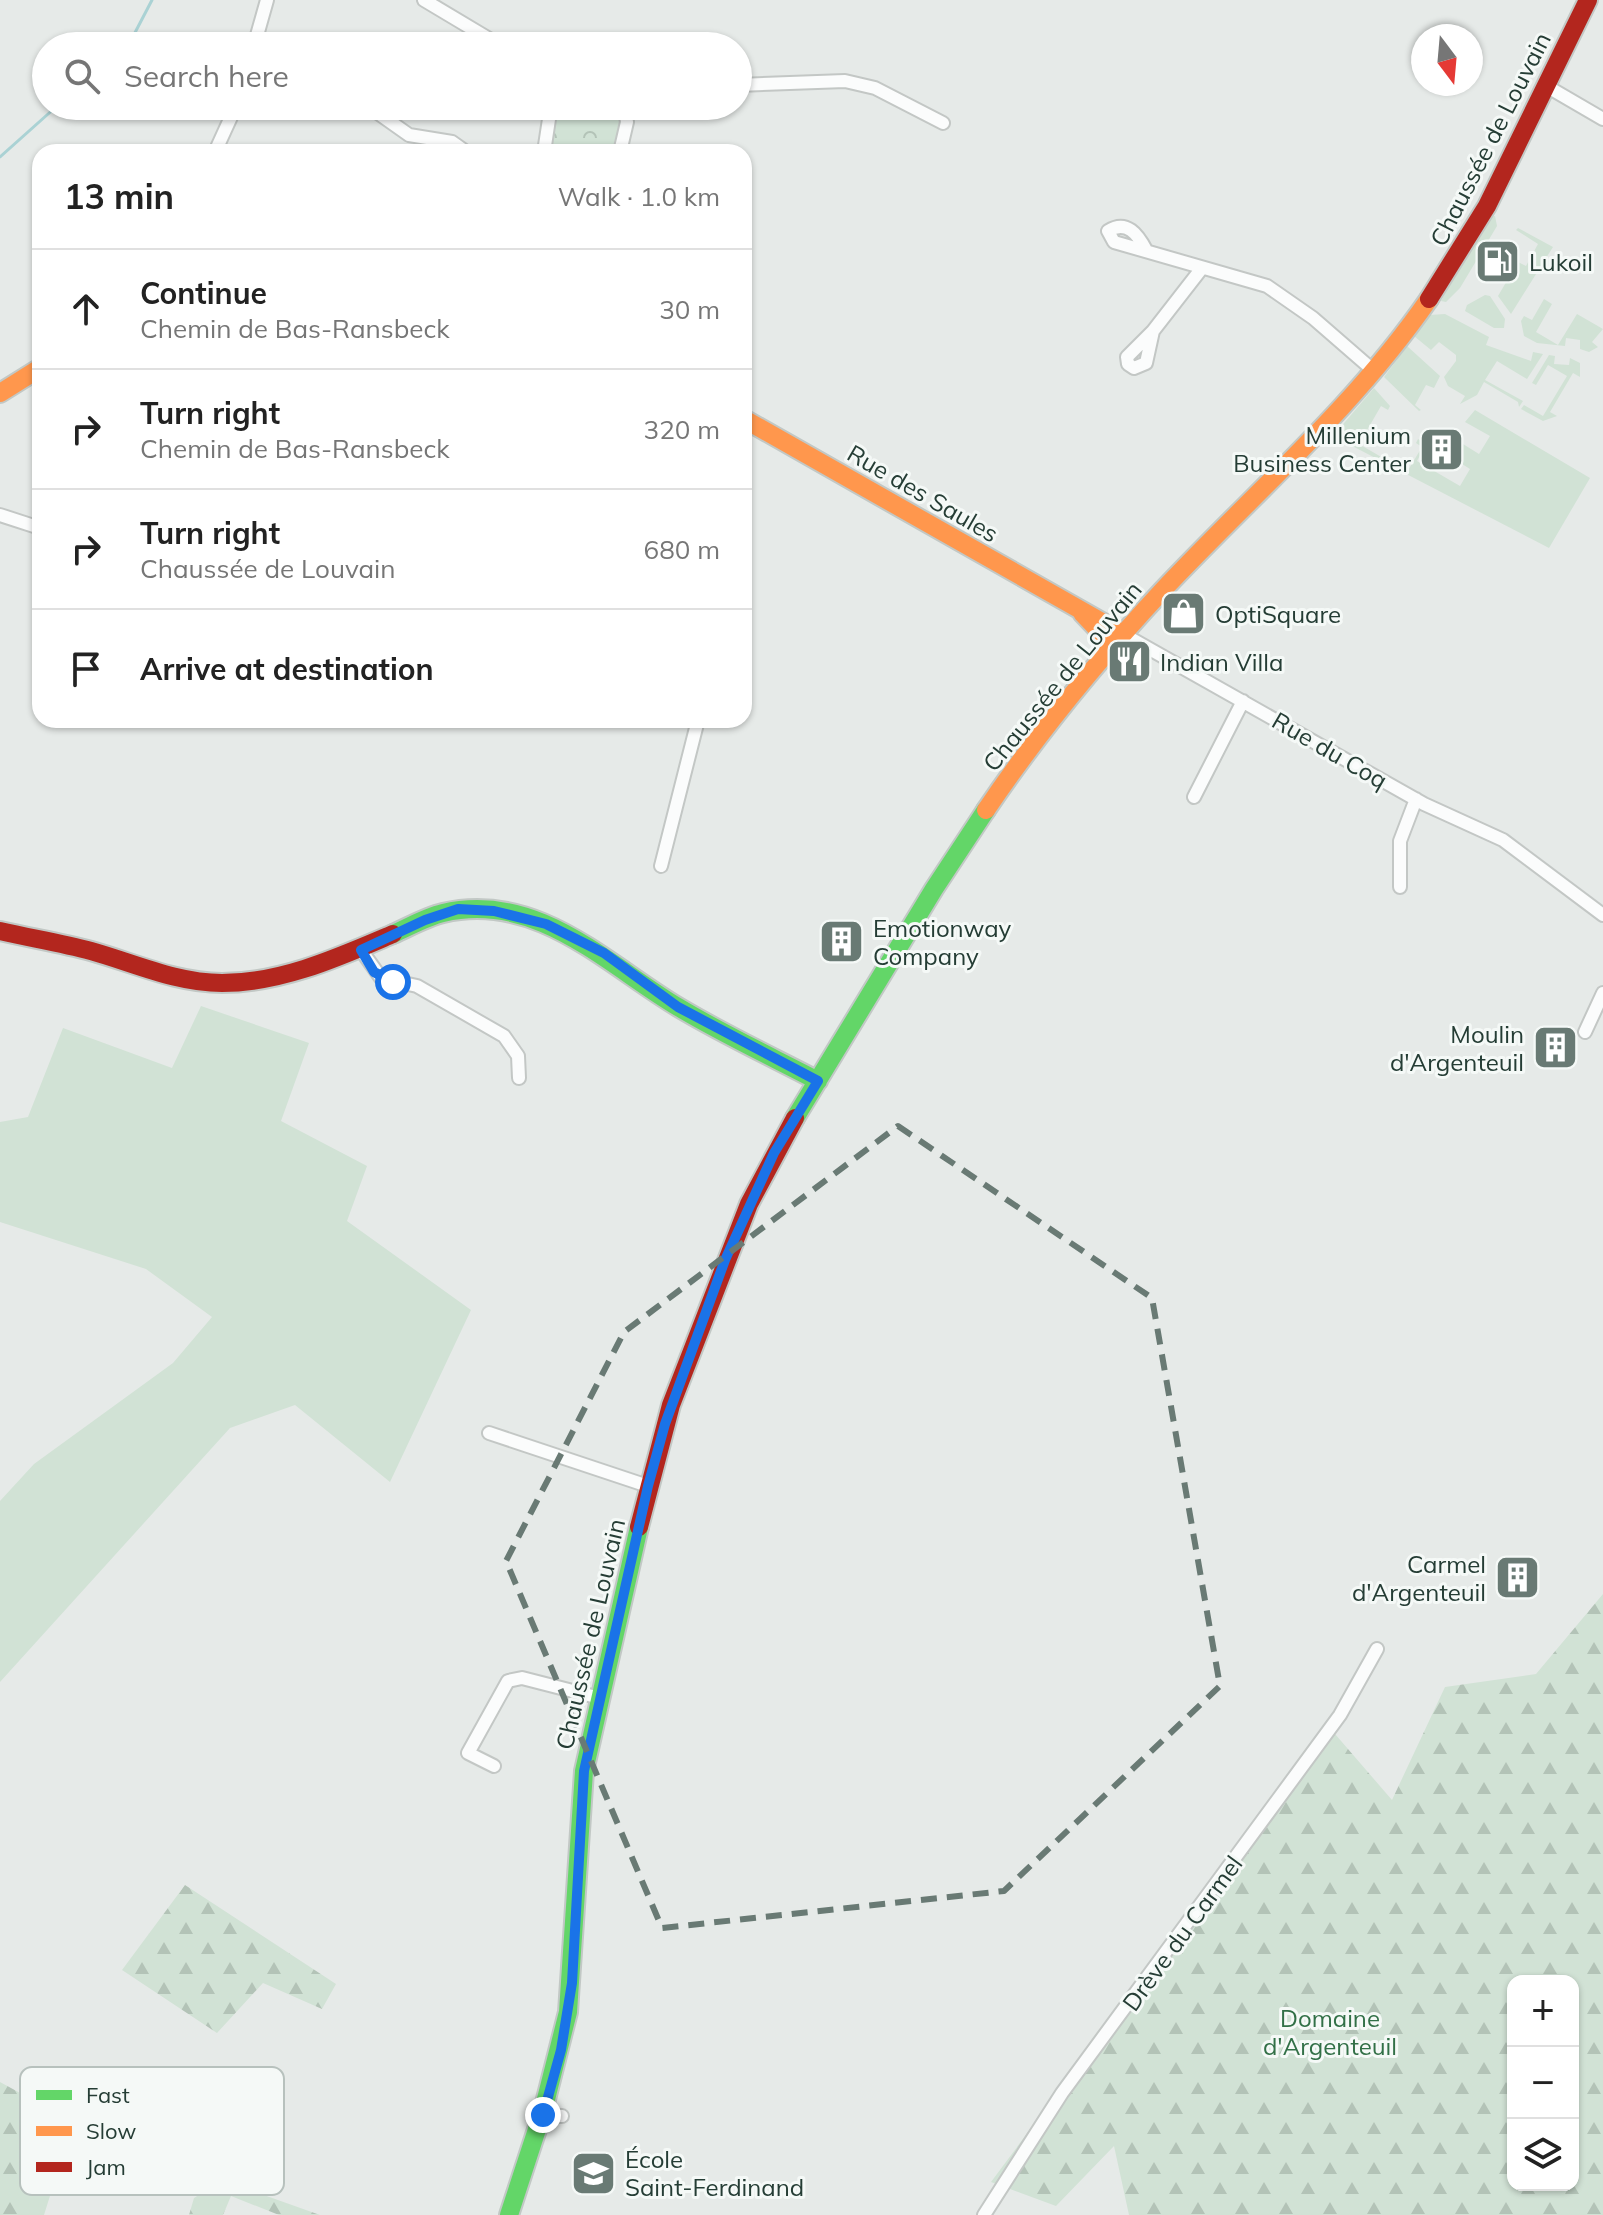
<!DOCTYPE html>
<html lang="en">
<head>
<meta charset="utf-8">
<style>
	:root { --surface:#fff; --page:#f6f6f6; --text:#222; --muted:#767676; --line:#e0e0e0 }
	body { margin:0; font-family:Mulish,sans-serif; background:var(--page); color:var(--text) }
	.controls { position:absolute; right:24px; bottom:24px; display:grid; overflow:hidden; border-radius:16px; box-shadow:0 2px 6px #0004 }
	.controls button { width:72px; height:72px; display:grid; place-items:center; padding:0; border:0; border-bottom:2px solid var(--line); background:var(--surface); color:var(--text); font:40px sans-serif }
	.compass { position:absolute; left:1411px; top:24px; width:72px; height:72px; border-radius:50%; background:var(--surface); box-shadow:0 2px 6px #0004; rotate:164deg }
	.stop { position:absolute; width:24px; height:24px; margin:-18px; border:6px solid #1a73e8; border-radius:50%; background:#fff }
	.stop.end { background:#1a73e8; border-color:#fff; box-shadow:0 2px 8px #0008 }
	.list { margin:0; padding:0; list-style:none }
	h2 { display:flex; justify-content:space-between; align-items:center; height:104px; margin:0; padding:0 32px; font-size:34px }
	h2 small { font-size:26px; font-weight:400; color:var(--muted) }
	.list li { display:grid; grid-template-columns:52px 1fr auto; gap:24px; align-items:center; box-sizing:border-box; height:120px; padding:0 32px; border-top:2px solid var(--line) }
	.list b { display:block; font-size:30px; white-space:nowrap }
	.list p { margin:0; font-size:26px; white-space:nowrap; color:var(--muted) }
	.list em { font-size:26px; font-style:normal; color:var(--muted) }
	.icon { flex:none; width:44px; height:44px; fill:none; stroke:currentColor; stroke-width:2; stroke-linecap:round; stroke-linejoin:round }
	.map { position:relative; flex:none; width:1603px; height:2215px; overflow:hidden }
	.search { position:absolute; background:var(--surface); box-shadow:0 2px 6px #0004; left:32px; top:32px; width:720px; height:88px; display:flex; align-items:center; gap:20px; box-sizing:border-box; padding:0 28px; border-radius:44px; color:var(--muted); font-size:30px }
	.panel { position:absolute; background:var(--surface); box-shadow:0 2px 6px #0004; left:32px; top:144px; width:720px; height:584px; border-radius:24px }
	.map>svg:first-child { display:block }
</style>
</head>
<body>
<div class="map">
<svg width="1603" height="2215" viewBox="0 0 1603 2215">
	<defs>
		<pattern id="forest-firs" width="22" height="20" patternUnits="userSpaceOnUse" patternTransform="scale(2)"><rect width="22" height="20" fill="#d1e2d5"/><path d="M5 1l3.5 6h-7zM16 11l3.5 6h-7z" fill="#b3c3b7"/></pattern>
		<pattern id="park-crowns" width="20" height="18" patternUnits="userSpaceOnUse" patternTransform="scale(2)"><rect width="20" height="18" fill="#d1e2d5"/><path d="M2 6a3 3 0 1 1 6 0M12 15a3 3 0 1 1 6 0" fill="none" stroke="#b3c3b7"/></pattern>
	</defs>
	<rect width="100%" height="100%" fill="#e6eae8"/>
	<!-- grass -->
	<path fill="#d1e2d5" d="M1495,216L1497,226L1460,288L1446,302L1441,301L1487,217Z
		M1518,228L1553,247L1511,314L1498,296L1518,262L1526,266L1538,244L1516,230Z
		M1485,295L1490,296L1505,319L1504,328H1494L1465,311L1467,305Z
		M1544,299L1552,304L1536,332L1558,345L1577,314L1603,329L1592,342L1598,347L1589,352L1580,349V340L1566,338L1565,346L1537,343L1524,336L1521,321L1524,316L1532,320Z
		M1445,314L1489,337L1486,345L1531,361L1533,352L1543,354L1527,379L1497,361L1485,380L1523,401L1519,407L1518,402L1484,382L1477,395L1460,404L1465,396L1448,386L1444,377L1456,361V355L1439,342L1431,350L1414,336L1430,315Z
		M1407,346L1440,376L1434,388L1426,385L1415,405L1421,410L1419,411L1384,377Z
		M1549,355L1555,356L1554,364L1569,365L1570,358L1580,363V377L1573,373L1550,412L1557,416L1543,421L1521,409L1524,405L1543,416L1567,376L1548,365L1536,385L1532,383Z
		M1374,388L1390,406L1388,410L1381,406L1359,444L1407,472L1422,447L1416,443L1418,439L1426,444L1417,461L1460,486L1470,469L1454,459L1463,444L1479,454L1490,436L1465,422L1475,410L1590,478L1549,548L1333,436Z
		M201,1006L309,1043L281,1121L367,1166L347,1221L471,1310L390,1482L295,1405L230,1428L0,1682V1501L34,1464L173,1363L212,1317L146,1269L0,1222V1122L28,1117L63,1028L172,1068Z"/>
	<!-- forest -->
	<path fill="url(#forest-firs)" fill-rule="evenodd" d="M1603,1594V2215H1129L1114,2146L1056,2206L991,2182L1329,1727L1392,1800L1445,1687L1536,1674ZM1513,1981H1573V2185H1513Z
		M185,1885L336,1984L322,2009L263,1983L217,2033L122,1970Z
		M0,2082L73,2122L44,2215H0Z
		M222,2180L320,2215H279L231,2196L223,2215H189L194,2198Z"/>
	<!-- park -->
	<path fill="url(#park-crowns)" d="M555,106H614L622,115L615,152H548Z"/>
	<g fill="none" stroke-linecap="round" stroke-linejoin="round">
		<!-- stream -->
		<path stroke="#aad2d4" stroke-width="3" d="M128,46L152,0
			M0,157L57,106"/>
		<defs>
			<path id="street" d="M424,0L501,46
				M254,46L267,0
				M738,85L845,81L875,88L943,123
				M1548,87L1603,119
				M368,106L409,135L452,142L466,152
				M215,152L236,106
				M544,152L551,106
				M620,152L627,122L624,106
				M1146,250C1138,235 1127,219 1108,231L1114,242L1267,286L1313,318L1374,371
				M1153,331L1127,357L1128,364L1134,368L1146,363L1153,331L1202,268
				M0,515L40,528
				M1123,634L1424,804L1503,840L1603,915
				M1194,797L1243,701
				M661,866L698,720
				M1400,887V841L1416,799
				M361,950L381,978L417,986L504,1036L518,1056L519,1078
				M1585,1032L1603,993
				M489,1433L648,1486
				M494,1766L468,1753L508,1681L522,1678L600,1698
				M543,2115L562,2116
				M984,2215L1062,2093L1340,1715L1377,1649"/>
			<path id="fast" d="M393,934C409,927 426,917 443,913C537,891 606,964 678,1007C723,1034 772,1057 818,1081
				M795,1118L934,889L986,810
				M509,2215L543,2111L568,2012L584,1771L639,1527"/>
			<path id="slow" d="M0,393L40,368
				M744,419L1123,634
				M1082,613L1104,636L1123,634
				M986,810C1038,733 1099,659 1162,591C1253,494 1353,409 1429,299"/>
			<path id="jam" d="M1429,299L1487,206L1588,0
				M0,931C30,938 61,943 91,951C134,963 176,983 222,983C282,983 339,957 393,934
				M639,1527L671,1405L749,1204L795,1118"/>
		</defs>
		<!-- street casing -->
		<use href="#street" stroke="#c3c7c5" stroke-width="16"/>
		<!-- fast casing -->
		<use href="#fast" stroke="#c2c8c5" stroke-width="22"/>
		<!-- slow casing -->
		<use href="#slow" stroke="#c2c8c5" stroke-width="22"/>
		<!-- jam casing -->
		<use href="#jam" stroke="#c2c8c5" stroke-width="22"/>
		<!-- street -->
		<use href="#street" stroke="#fbfcfc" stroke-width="12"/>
		<!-- fast -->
		<use href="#fast" stroke="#63d668" stroke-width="18"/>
		<!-- slow -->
		<use href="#slow" stroke="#ff974d" stroke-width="18"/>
		<!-- jam -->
		<use href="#jam" stroke="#b3261e" stroke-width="18"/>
	</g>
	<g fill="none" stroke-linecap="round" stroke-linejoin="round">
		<!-- route -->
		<path stroke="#1a73e8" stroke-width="10" d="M393,982L374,972L361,950L425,920L458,909L494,911L546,924L604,953L678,1007L818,1081L774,1153L725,1260L665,1424L648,1486L584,1771L572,1983L561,2050L543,2115"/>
	</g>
	<!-- marked area -->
	<path fill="none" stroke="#697a74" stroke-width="6" stroke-dasharray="16 10" stroke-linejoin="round" d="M898,1126L1152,1298L1220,1686L1004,1891L662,1928L506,1561L624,1332Z"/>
	<!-- icons -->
	<defs>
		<symbol id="fuel-square" viewBox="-11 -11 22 22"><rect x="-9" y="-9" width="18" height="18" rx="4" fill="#697a74" stroke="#f5f9f7"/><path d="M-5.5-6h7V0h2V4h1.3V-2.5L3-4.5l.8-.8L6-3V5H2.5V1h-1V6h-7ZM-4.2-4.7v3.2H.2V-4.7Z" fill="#fff"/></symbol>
		<symbol id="building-square" viewBox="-11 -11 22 22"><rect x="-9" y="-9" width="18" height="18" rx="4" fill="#697a74" stroke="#f5f9f7"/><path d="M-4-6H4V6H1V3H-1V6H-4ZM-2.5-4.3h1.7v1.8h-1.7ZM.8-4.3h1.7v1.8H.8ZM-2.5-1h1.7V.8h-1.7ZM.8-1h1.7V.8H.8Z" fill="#fff"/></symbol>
		<symbol id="shop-square" viewBox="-11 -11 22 22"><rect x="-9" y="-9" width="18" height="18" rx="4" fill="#697a74" stroke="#f5f9f7"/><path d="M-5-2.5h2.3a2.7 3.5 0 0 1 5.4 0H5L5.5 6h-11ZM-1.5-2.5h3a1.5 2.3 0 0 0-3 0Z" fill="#fff"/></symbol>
		<symbol id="restaurant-square" viewBox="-11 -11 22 22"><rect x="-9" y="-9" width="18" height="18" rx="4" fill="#697a74" stroke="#f5f9f7"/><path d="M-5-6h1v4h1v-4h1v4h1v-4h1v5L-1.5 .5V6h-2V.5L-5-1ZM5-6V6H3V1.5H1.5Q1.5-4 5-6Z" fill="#fff"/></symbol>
		<symbol id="school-square" viewBox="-11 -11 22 22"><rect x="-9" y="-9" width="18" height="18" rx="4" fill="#697a74" stroke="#f5f9f7"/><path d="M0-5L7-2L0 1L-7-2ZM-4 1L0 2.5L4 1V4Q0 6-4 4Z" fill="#fff"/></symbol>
	</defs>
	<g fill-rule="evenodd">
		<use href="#fuel-square" x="1472" y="236" width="51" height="51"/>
		<use href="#building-square" x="1416" y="424" width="51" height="51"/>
		<use href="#shop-square" x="1158" y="588" width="51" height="51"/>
		<use href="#restaurant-square" x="1104" y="636" width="51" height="51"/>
		<use href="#building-square" x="816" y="916" width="51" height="51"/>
		<use href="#building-square" x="1530" y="1022" width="51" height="51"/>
		<use href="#building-square" x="1492" y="1552" width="51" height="51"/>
		<use href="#school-square" x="568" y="2148" width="51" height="51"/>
	</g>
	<g text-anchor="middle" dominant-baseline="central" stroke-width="6" stroke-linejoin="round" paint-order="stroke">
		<!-- street labels -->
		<g font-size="24" fill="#253d35" stroke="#f5f9f7">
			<text transform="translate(1490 139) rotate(-63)">Chaussée de Louvain</text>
			<text transform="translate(923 493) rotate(30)">Rue des Saules</text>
			<text transform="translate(1062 676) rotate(-51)">Chaussée de Louvain</text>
			<text transform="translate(1330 750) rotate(30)">Rue du Coq</text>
			<text transform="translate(590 1634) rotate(-77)">Chaussée de Louvain</text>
			<text transform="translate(1182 1933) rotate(-54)">Drève du Carmel</text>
		</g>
		<!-- poi labels -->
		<g font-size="24" fill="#253d35" stroke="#f5f9f7" text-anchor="start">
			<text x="1529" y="262">Lukoil</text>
			<text x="1411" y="435" text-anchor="end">Millenium<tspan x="1411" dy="28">Business Center</tspan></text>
			<text x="1215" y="614">OptiSquare</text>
			<text x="1160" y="662">Indian Villa</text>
			<text x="873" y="928">Emotionway<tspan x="873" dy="28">Company</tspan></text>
			<text x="1524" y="1034" text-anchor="end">Moulin<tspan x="1524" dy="28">d'Argenteuil</tspan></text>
			<text x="1486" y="1564" text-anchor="end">Carmel<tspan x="1486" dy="28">d'Argenteuil</tspan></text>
			<text x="625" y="2159">École<tspan x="625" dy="28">Saint-Ferdinand</tspan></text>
		</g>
		<!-- park labels -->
		<g font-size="24" fill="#327047" stroke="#f5f9f7">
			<text x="1330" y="2018">Domaine<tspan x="1330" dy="28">d'Argenteuil</tspan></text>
		</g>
	</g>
	<!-- legend -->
	<rect x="20" y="2067" width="264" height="128" rx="12" fill="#f5f9f7" stroke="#b7c1bd" stroke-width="2"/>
	<rect x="36" y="2090" width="36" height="10" fill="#63d668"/>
	<rect x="36" y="2126" width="36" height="10" fill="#ff974d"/>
	<rect x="36" y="2162" width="36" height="10" fill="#b3261e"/>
	<g font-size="22" fill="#253d35">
		<text x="86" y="2103">Fast</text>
		<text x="86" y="2139">Slow</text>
		<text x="86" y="2175">Jam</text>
	</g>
</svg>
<div class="controls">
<button>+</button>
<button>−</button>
<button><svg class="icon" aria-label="layers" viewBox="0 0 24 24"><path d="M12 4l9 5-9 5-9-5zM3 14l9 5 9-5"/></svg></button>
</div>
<svg class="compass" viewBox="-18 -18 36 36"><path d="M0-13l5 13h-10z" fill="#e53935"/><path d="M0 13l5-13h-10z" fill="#767676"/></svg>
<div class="stop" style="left:393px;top:982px"></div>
<div class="stop end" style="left:543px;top:2115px"></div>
<div class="search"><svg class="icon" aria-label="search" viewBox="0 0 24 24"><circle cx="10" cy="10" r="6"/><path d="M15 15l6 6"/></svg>Search here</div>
<section class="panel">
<h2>13 min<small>Walk · 1.0 km</small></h2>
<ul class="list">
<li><svg class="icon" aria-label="ahead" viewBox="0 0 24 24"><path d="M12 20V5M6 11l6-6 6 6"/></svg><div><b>Continue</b><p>Chemin de Bas-Ransbeck</p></div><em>30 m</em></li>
<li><svg class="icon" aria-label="right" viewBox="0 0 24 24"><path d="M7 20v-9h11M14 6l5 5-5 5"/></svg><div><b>Turn right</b><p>Chemin de Bas-Ransbeck</p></div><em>320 m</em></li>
<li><svg class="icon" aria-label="right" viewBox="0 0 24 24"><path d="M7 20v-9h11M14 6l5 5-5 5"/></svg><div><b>Turn right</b><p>Chaussée de Louvain</p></div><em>680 m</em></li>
<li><svg class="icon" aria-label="arrive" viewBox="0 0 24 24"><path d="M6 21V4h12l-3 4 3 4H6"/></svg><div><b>Arrive at destination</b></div></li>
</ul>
</section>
</div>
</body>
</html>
